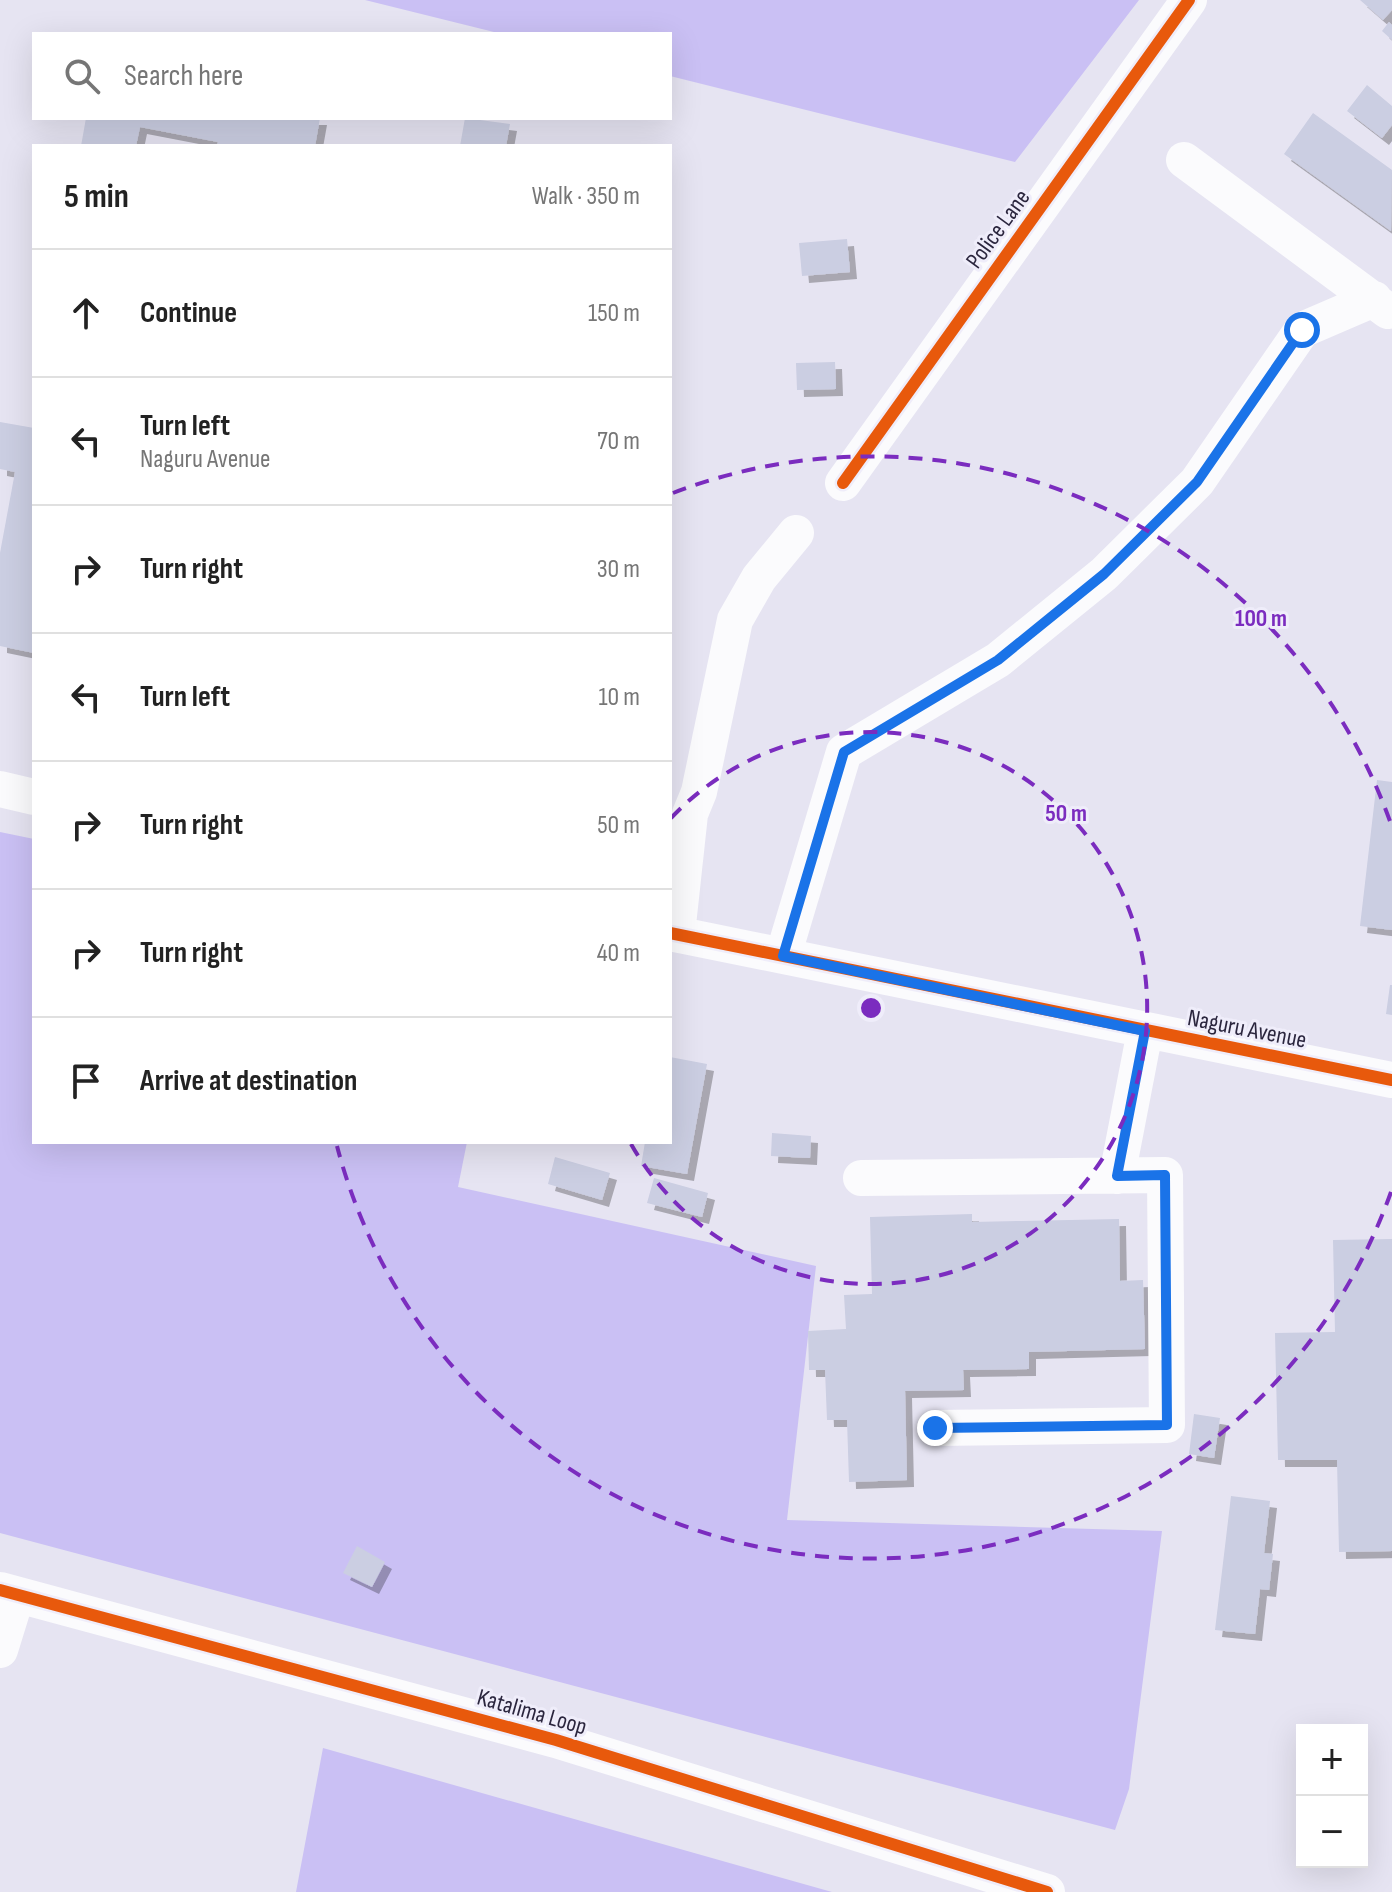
<!DOCTYPE html>
<html lang="en">
<head>
<meta charset="utf-8">
<style>
	:root { --surface:#fff; --page:#f6f6f6; --text:#222; --muted:#767676; --line:#e0e0e0 }
	body { margin:0; font-family:"Sofia Sans Condensed",sans-serif; background:var(--page); color:var(--text) }
	.controls { position:absolute; right:24px; bottom:24px; display:grid; overflow:hidden; border-radius:0px; box-shadow:0 8px 32px #0002 }
	.controls button { width:72px; height:72px; display:grid; place-items:center; padding:0; border:0; border-bottom:2px solid var(--line); background:var(--surface); color:var(--text); font:40px sans-serif }
	.stop { position:absolute; width:24px; height:24px; margin:-18px; border:6px solid #1a73e8; border-radius:50%; background:#fff }
	.stop.end { background:#1a73e8; border-color:#fff; box-shadow:0 2px 8px #0008 }
	.list { margin:0; padding:0; list-style:none }
	h2 { display:flex; justify-content:space-between; align-items:center; height:104px; margin:0; padding:0 32px; font-size:34px }
	h2 small { font-size:26px; font-weight:400; color:var(--muted) }
	.list li { display:grid; grid-template-columns:52px 1fr auto; gap:24px; align-items:center; box-sizing:border-box; height:128px; padding:0 32px; border-top:2px solid var(--line) }
	.list b { display:block; font-size:30px; white-space:nowrap }
	.list p { margin:0; font-size:26px; white-space:nowrap; color:var(--muted) }
	.list em { font-size:26px; font-style:normal; color:var(--muted) }
	.icon { flex:none; width:44px; height:44px; fill:none; stroke:currentColor; stroke-width:2; stroke-linecap:round; stroke-linejoin:round }
	.map { position:relative; flex:none; width:1392px; height:1892px; overflow:hidden }
	.search { position:absolute; background:var(--surface); box-shadow:0 8px 32px #0002; left:32px; top:32px; width:640px; height:88px; display:flex; align-items:center; gap:20px; box-sizing:border-box; padding:0 28px; border-radius:0px; color:var(--muted); font-size:30px }
	.panel { position:absolute; background:var(--surface); box-shadow:0 8px 32px #0002; left:32px; top:144px; width:640px; height:1000px; border-radius:0px }
	.map>svg:first-child { display:block }
</style>
</head>
<body>
<div class="map">
<svg width="1392" height="1892" viewBox="0 0 1392 1892">
	<defs>
		<filter id="shadow"><feDropShadow dx="7" dy="7" stdDeviation="0" flood-color="#0004"/></filter>
	</defs>
	<rect width="100%" height="100%" fill="#e6e4f2"/>
	<!-- green -->
	<path fill="#cac0f4" d="M365,0H1139L1015,162L670,76V34H502Z
		M0,832L34,839V1142H467L458,1187L816,1266L787,1520L1162,1531L1129,1789L1115,1830L0,1533Z
		M323,1748L832,1892H296Z"/>
	<!-- building -->
	<path fill="#cbcee2" filter="url(#shadow)" d="M1360,0H1392V10L1383,20Z
		M1389,22L1392,25V40L1382,31Z
		M1367,85L1392,106V125L1382,138L1347,111Z
		M1313,113L1392,170L1391,231L1284,154Z
		M86,118H320L315,146H217L218,142L140,127L136,146H81Z
		M465,118L510,124L506,146H460Z
		M847,239L850,272L802,276L799,243Z
		M835,362L836,389L797,390L796,363Z
		M0,422L34,428V653L0,646V553L15,472L0,469Z
		M1377,780L1392,782V930L1360,926Z
		M1390,985H1392V1015L1386,1014Z
		M670,1057L707,1064L687,1174L641,1166L645,1142H670Z
		M772,1133L811,1136L810,1158L771,1156Z
		M555,1157L610,1173L602,1200L548,1184Z
		M654,1178L708,1193L702,1217L647,1203Z
		M972,1214V1222L1119,1219L1120,1281L1143,1280L1145,1349L1029,1352V1369L963,1370L964,1390L905,1391L907,1480L849,1482L847,1420H827L825,1370H809L808,1331L846,1329L844,1295L872,1294L870,1217Z
		M1392,1239V1551L1339,1552L1337,1460H1278L1275,1333L1335,1332L1333,1240Z
		M1194,1414L1220,1418L1214,1458L1189,1454Z
		M1231,1496L1270,1501L1264,1553L1273,1554L1269,1590L1260,1589L1255,1634L1215,1630Z
		M357,1546L385,1562L372,1587L343,1573Z"/>
	<g fill="none" stroke-linecap="round" stroke-linejoin="round">
		<!-- minor -->
		<path stroke="#fbfbfd" stroke-width="36" d="M1184,160L1388,311
			M843,483L1189,0
			M0,789L34,797
			M670,933L1392,1080
			M677,934L690,814L699,792L735,620L759,578L796,533
			M783,956L844,752L998,660L1104,574L1197,482L1302,330L1374,299
			M1117,1176L1145,1031
			M861,1178L1165,1175L1167,1425L935,1428
			M0,1590L556,1740L1047,1892
			M0,1650L17,1595"/>
		<defs>
			<path id="cycleway" d="M843,483L1189,0
				M670,933L1392,1080
				M0,1590L556,1740L1047,1892"/>
		</defs>
		<!-- cycleway casing -->
		<use href="#cycleway" stroke="#efedfa" stroke-width="17"/>
		<!-- cycleway -->
		<use href="#cycleway" stroke="#e8590c" stroke-width="12"/>
	</g>
	<g fill="none" stroke-linecap="round" stroke-linejoin="round">
		<!-- route -->
		<path stroke="#1a73e8" stroke-width="10" d="M935,1428L1167,1425L1165,1175L1117,1176L1145,1031L783,956L844,752L998,660L1104,574L1197,482L1302,330"/>
	</g>
	<!-- distance rings -->
	<g fill="none" stroke="#7b2cbf" stroke-width="4" stroke-dasharray="14 10">
		<path d="M671 818A276 276 0 1 1 631 1144"/>
		<path d="M1391 1192A552 552 0 0 1 337 1146M673 493A552 552 0 0 1 1391 824"/>
	</g>
	<g text-anchor="middle" dominant-baseline="central" stroke-width="6" stroke-linejoin="round" paint-order="stroke">
		<!-- street labels -->
		<g font-size="24" fill="#2b263e" stroke="#efedfa">
			<text transform="translate(998 229) rotate(-54)">Police Lane</text>
			<text transform="translate(1247 1029) rotate(11)">Naguru Avenue</text>
			<text transform="translate(532 1712) rotate(16)">Katalima Loop</text>
		</g>
	</g>
	<circle cx="871" cy="1008" r="12" fill="#7b2cbf" stroke="#efedfa" stroke-width="4"/>
	<g font-size="24" text-anchor="middle" font-weight="bold" fill="#7b2cbf" stroke="#efedfa" stroke-width="6" stroke-linejoin="round" paint-order="stroke">
		<text x="1261" y="626">100 m</text>
		<text x="1066" y="821">50 m</text>
	</g>
</svg>
<div class="controls">
<button>+</button>
<button>−</button>
</div>
<div class="stop" style="left:1302px;top:330px"></div>
<div class="stop end" style="left:935px;top:1428px"></div>
<div class="search"><svg class="icon" aria-label="search" viewBox="0 0 24 24"><circle cx="10" cy="10" r="6"/><path d="M15 15l6 6"/></svg>Search here</div>
<section class="panel">
<h2>5 min<small>Walk · 350 m</small></h2>
<ul class="list">
<li><svg class="icon" aria-label="ahead" viewBox="0 0 24 24"><path d="M12 20V5M6 11l6-6 6 6"/></svg><div><b>Continue</b></div><em>150 m</em></li>
<li><svg class="icon" aria-label="left" viewBox="0 0 24 24"><path d="M17 20v-9H6M10 6l-5 5 5 5"/></svg><div><b>Turn left</b><p>Naguru Avenue</p></div><em>70 m</em></li>
<li><svg class="icon" aria-label="right" viewBox="0 0 24 24"><path d="M7 20v-9h11M14 6l5 5-5 5"/></svg><div><b>Turn right</b></div><em>30 m</em></li>
<li><svg class="icon" aria-label="left" viewBox="0 0 24 24"><path d="M17 20v-9H6M10 6l-5 5 5 5"/></svg><div><b>Turn left</b></div><em>10 m</em></li>
<li><svg class="icon" aria-label="right" viewBox="0 0 24 24"><path d="M7 20v-9h11M14 6l5 5-5 5"/></svg><div><b>Turn right</b></div><em>50 m</em></li>
<li><svg class="icon" aria-label="right" viewBox="0 0 24 24"><path d="M7 20v-9h11M14 6l5 5-5 5"/></svg><div><b>Turn right</b></div><em>40 m</em></li>
<li><svg class="icon" aria-label="arrive" viewBox="0 0 24 24"><path d="M6 21V4h12l-3 4 3 4H6"/></svg><div><b>Arrive at destination</b></div></li>
</ul>
</section>
</div>
</body>
</html>
